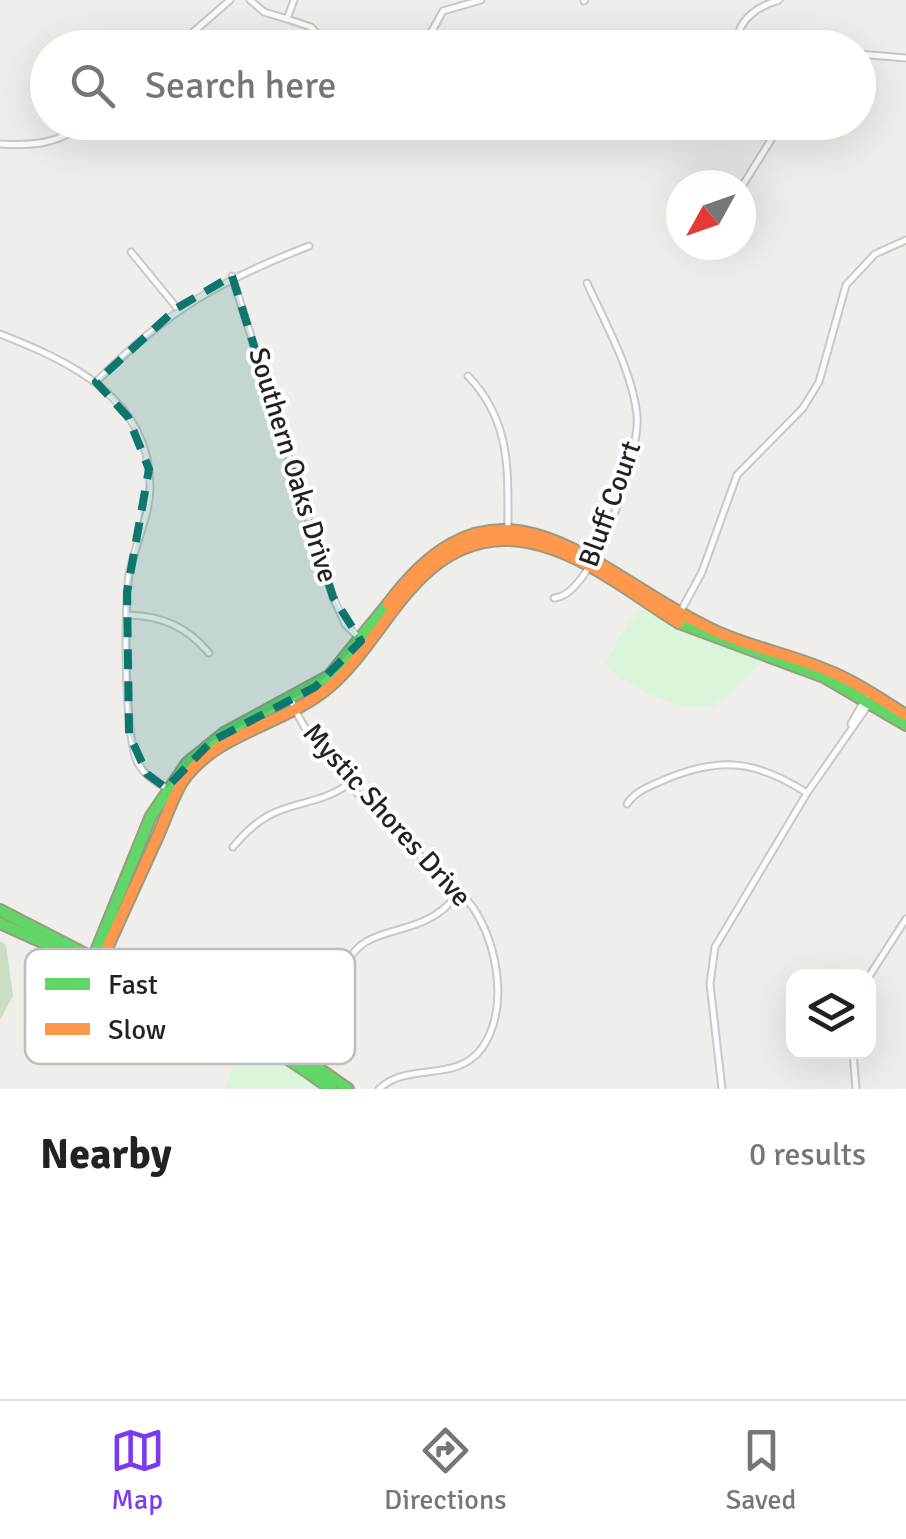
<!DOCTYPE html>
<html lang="en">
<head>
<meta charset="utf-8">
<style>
	:root { --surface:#fff; --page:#f6f6f6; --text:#222; --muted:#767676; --line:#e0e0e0; --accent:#7c3aed }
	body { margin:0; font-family:Signika,sans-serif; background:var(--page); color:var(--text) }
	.controls { position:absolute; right:30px; bottom:30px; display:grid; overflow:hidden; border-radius:20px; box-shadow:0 10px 40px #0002 }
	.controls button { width:90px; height:90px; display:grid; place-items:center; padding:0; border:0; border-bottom:2px solid var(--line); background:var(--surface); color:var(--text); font:50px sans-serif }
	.compass { position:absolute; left:666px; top:170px; width:90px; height:90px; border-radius:50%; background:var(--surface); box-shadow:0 10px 40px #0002; rotate:230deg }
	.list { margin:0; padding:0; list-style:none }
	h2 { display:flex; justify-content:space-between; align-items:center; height:130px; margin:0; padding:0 40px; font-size:42px }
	h2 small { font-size:32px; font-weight:400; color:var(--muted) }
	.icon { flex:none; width:55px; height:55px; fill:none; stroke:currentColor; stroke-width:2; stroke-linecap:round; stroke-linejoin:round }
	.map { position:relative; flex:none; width:906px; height:1089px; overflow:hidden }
	.search { position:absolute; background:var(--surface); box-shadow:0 10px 40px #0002; left:30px; right:30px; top:30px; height:110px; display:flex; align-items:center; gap:25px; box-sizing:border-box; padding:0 35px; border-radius:55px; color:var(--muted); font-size:38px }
	.sheet { height:310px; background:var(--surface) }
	nav { display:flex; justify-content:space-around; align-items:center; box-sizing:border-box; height:140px; border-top:2px solid var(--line); background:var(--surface); font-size:28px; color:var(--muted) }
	nav a { display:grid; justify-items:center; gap:5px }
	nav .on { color:var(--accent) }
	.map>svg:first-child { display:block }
</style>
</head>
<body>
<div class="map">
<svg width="906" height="1089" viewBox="0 0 906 1089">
	<rect width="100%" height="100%" fill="#f0eeeb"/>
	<!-- forest -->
	<path fill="#cbdec1" d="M0,941L6,945L13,996L0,1020Z"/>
	<!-- park -->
	<path fill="#daf5da" d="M646,606L709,641L763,661L712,708C701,704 691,709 681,706C658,698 619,683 605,663L627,625Z
		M244,1036L289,1057L326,1089H224Z"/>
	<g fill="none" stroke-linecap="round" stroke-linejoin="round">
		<defs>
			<path id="street" d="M250,0L264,12L287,19
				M294,0L287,19L311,27L330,48
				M584,1L585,0
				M704,40L735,41
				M175,48L230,0
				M415,48L432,31L443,11L481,0
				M736,48C736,21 756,7 779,0
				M858,54L906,58
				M0,144C34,146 59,144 86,122
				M741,188L782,122
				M131,252L177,308
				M232,276L333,597L345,624L362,641
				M0,334C69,361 150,398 150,486C150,517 134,546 129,575C124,606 124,742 139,765C147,778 161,786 175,791
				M468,376C515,425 507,479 508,541
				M96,382C167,311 216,282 309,246
				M554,598C594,597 641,451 637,415C632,370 605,323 587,283
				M128,615C163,616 187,627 209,653
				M676,620L702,572L737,475L803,408L819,382L846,285L875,254L906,240
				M292,702C315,761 391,826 436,871C449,883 464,894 474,909C498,947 509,1009 482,1048C456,1084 408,1061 379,1089
				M851,724L869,692
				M627,804C636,790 651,786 666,779C722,756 757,761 807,793
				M233,847C278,792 305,815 352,782
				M346,966C360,930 398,935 428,919C441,913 450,903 460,893
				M868,978L906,919
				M853,1052L856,1089
				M722,1089L710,984L715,947L807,793L869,704"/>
			<path id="fast" d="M679,623L824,677L906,725
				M0,910L93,958L260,1027L348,1089
				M0,923C113,976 231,1013 331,1089
				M90,966L151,816L187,763L224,733L329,676L388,604"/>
			<path id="slow" d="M388,604C501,451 594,574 711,629C748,647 789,654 826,670C855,681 880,699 906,715
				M97,970C117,926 137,882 157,838C165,820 172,799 182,782C216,732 284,725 328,688C387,638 413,544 502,540C566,538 628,592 679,623"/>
		</defs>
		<!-- street casing -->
		<use href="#street" stroke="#c9c8c7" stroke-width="9"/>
		<!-- fast casing -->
		<use href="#fast" stroke="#999a82" stroke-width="14"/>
		<!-- slow casing -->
		<use href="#slow" stroke="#999a82" stroke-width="14"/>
		<!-- street -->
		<use href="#street" stroke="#fdfcfc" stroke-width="5"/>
		<!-- fast -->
		<use href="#fast" stroke="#63d668" stroke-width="10"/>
		<!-- slow -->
		<use href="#slow" stroke="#ff974d" stroke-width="10"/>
	</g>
	<!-- marked area -->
	<path fill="#0f766e" fill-opacity="0.2" stroke="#0f766e" stroke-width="8" stroke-dasharray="20 12" stroke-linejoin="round" d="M232,276L333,597L361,641L315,687L212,741L166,788L147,774L129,734L127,592L149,469L128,417L96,382L177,308Z"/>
	<g text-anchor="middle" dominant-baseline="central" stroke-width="8" stroke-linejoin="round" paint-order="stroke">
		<!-- street labels -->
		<g font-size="28" fill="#222" stroke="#fff">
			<text transform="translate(293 465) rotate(73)">Southern Oaks Drive</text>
			<text transform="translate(610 504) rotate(-70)">Bluff Court</text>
			<text transform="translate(387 815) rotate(48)">Mystic Shores Drive</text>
		</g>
	</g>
	<!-- legend -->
	<rect x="25" y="949" width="330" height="115" rx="15" fill="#fff" stroke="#bdbdbd" stroke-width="2.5"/>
	<rect x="45" y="978" width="45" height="12" fill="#63d668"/>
	<rect x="45" y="1023" width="45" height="12" fill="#ff974d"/>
	<g font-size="28" fill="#222">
		<text x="108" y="994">Fast</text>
		<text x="108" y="1039">Slow</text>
	</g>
</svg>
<div class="controls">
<button><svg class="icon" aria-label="layers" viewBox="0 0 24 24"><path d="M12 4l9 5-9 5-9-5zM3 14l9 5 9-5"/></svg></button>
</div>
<svg class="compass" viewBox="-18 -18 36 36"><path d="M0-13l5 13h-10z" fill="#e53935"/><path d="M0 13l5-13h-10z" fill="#767676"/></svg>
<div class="search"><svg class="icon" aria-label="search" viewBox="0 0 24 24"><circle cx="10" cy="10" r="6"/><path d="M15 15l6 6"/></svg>Search here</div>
</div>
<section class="sheet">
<h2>Nearby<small>0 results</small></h2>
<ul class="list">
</ul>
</section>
<nav>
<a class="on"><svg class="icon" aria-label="map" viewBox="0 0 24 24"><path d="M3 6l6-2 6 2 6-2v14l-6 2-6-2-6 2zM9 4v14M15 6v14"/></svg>Map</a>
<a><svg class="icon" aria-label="directions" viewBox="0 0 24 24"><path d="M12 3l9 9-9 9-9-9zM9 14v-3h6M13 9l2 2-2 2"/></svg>Directions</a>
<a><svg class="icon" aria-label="saved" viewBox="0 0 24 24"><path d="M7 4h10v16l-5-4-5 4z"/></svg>Saved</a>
</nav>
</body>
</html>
